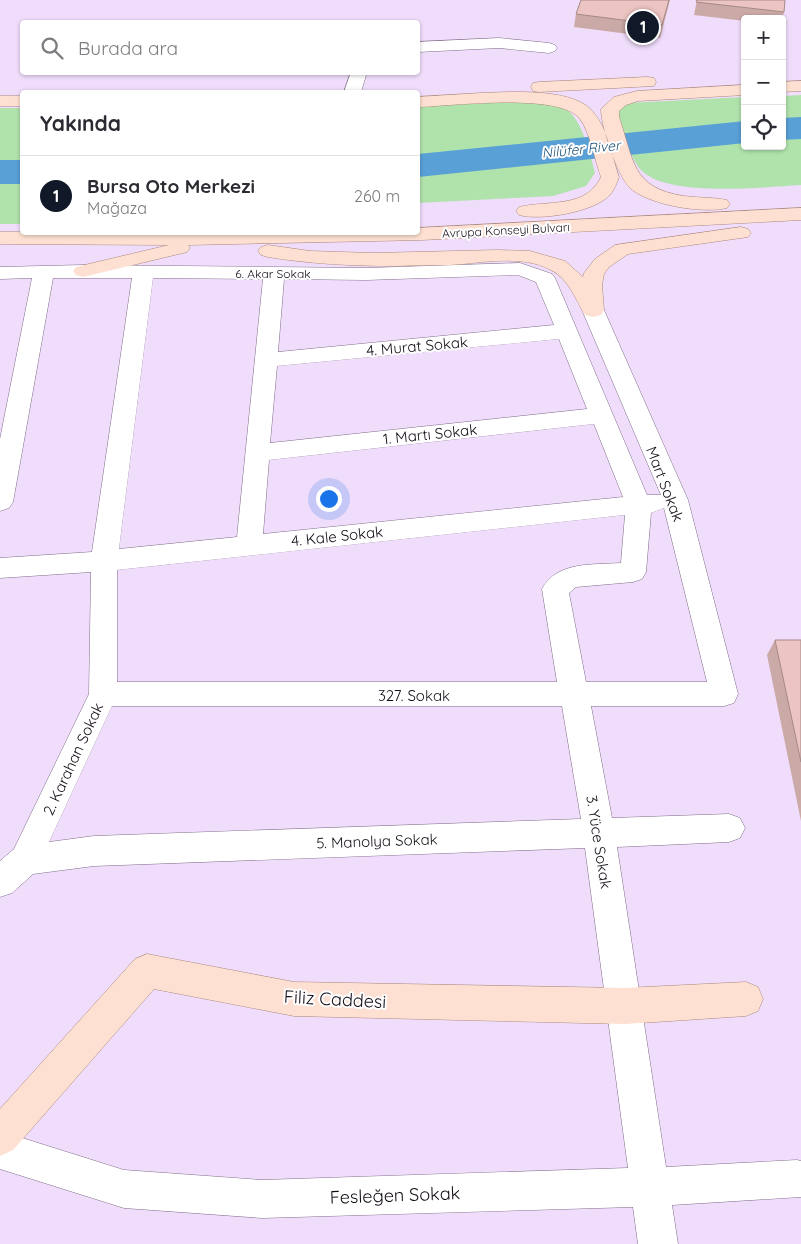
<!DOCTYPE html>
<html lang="tr">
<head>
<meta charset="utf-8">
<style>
	:root { --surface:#fff; --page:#f7f7f7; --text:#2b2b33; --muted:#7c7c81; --line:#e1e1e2; --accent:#111827 }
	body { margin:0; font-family:Quicksand,sans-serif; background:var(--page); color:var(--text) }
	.controls { position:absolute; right:15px; top:15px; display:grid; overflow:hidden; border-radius:5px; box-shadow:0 1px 4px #0004 }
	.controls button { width:45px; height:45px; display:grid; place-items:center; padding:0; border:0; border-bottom:1px solid var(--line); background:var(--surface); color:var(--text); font:25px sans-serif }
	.you { position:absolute; left:328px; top:498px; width:18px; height:18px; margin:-12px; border:4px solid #fff; border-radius:50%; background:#1a73e8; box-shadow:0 0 0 8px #1a73e833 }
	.badge { display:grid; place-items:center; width:32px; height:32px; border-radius:50%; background:var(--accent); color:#fff; font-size:16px; font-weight:700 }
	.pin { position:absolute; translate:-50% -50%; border:2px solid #fff; box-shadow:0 1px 5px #0006 }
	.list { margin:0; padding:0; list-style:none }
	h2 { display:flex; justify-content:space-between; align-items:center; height:65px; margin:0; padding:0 20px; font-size:21px }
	h2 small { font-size:16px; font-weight:400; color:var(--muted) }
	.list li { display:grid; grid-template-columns:32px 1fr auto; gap:15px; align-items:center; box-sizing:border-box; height:80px; padding:0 20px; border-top:1px solid var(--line) }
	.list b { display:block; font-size:19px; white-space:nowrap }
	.list p { margin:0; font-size:16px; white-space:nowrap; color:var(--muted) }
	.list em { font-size:16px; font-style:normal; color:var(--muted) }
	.icon { flex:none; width:28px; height:28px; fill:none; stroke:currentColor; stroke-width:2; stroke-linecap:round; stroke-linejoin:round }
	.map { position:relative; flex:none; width:801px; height:1244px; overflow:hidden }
	.search { position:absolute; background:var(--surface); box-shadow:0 1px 4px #0004; left:20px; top:20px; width:400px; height:55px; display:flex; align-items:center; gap:12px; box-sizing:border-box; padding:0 18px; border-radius:5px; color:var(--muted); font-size:19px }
	.panel { position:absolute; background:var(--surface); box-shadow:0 1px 4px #0004; left:20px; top:90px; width:400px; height:145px; border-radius:5px }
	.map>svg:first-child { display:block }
</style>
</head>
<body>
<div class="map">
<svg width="801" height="1244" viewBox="0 0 801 1244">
	<rect width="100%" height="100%" fill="#f0dcfb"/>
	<!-- green -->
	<path fill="#b0e3ac" d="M801,95V185C764,187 667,198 641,170C633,162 622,133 617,122L616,114L627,103L745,97V146H782V96Z
		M487,103C509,103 548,98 567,110C582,120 591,156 595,173L586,186L553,196L418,203V106Z
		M0,108H22V224H0Z"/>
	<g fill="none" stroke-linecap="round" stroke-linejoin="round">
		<!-- river -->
		<path fill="#59a0d6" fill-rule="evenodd" d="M801,117V139L782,140V118Z
			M745,121V143L418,177V154Z
			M0,160H22V184H0Z"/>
		<defs>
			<path id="minor" d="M499,38L549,43L555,45L557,48L555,51L549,53L499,48L418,52V42Z
				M351,72H367L361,92H344Z
				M520,263L552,274L555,278L647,495H661L582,310L585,305L593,303L601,305L604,310L688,500L738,694L734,703L724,706H591L612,818L729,814L740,818L745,828L740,838L729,842L617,847L666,1167L797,1160L801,1161V1197L672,1205L678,1244H638L633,1207L262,1218L124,1208L0,1169V1131L124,1170L262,1180L628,1168L585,848L94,866L33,874L12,893L0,897V861L14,849L89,694L91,572L0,578V558L92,552L132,278H53L13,502L9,508L0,511V439L32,278L0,279V267L83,265L366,268ZM518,275L536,282L554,325L278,352L284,279L366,280ZM153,278L263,279L237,537L119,549ZM559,339L587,409L270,443L277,366ZM594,424L623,497L263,534L269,460ZM664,508L707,682H586L569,593L576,587L633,582L642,579L646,572L651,513ZM625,515L621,563C593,565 557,561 542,589L557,682H117V570ZM112,706H562L581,819L94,836L49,842Z"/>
			<path id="major" d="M648,77L654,78L656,82L654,86L539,92L533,91L531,87L533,83L539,82Z
				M801,81V91L782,92V82Z
				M745,85V95L638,101L626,105L619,111V117C634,160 631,188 684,196C698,198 713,197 727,200L730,204L727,208C703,214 649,205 630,188C617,175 601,127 601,109L614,97L637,91Z
				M481,93C510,92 575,87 594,113C608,130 612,157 619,177C617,183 614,190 610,195C594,212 541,221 519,215L516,211L519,207C548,200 586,209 601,177C595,161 590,132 580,119C560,92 451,106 418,107V97Z
				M0,96H22V106H0Z
				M801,208V220L422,240L188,245L190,248L187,252L83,277L76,275L73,271L76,267L169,245L0,244V232H418V228Z
				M741,227L748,229L751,233L748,237L628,254L609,267L604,274L602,285L604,310L601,315L593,317L585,315C575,299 569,279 551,270C522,254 481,263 450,265C432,265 415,265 397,266C354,266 311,264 268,257L261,255L258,251L261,247L268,245L310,251L373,253L498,250L530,251L565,261L583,277L584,273L595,259L615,245Z
				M147,954L294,982L625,988L746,982L758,987L763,999L758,1011L746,1016L625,1024L294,1016L154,989L13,1150L0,1156V1109L135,959Z"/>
		</defs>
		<!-- minor casing -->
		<use href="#minor" stroke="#7f6d88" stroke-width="1"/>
		<!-- major casing -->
		<use href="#major" stroke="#ab887c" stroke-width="1"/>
		<!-- minor -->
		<use href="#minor" fill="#fff" fill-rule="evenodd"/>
		<!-- major -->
		<use href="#major" fill="#fde0d1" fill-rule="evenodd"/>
	</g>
	<!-- wall -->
	<path fill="#cba9a6" d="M581,0H670L660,38L574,27L576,14Z
		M697,0L784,12L782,19H745V21L694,15Z
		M775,640H801V821L767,655Z"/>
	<!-- building -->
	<path fill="#ecc4c1" stroke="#a58987" d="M581,0H669L662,25L576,14Z
		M697,0H785L784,12L696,2Z
		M775,640H801V762Z"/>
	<g text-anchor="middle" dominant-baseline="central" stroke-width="4" stroke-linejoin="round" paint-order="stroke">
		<!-- far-street labels -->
		<g font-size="12" fill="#140d17" stroke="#fff">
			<text transform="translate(506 230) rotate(-3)">Avrupa Konseyi Bulvarı</text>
			<text x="273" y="273">6. Akar Sokak</text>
		</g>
		<!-- far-water labels -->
		<g font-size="14" font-style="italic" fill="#1f5378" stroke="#fff">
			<text transform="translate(581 149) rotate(-6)">Nilüfer River</text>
		</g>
		<!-- street labels -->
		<g font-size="15" fill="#140d17" stroke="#fff">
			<text transform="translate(417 346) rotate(-5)">4. Murat Sokak</text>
			<text transform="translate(430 434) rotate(-6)">1. Martı Sokak</text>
			<text transform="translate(665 484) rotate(69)">Mart Sokak</text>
			<text transform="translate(337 536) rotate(-6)">4. Kale Sokak</text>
			<text x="414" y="695">327. Sokak</text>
			<text transform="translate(73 759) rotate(-65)">2. Karahan Sokak</text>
			<text transform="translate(377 841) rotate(-2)">5. Manolya Sokak</text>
			<text transform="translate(599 842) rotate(81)">3. Yüce Sokak</text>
		</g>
		<!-- near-street labels -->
		<g font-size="18" fill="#140d17" stroke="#fff">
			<text transform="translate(335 999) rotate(3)">Filiz Caddesi</text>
			<text transform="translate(395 1195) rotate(-2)">Fesleğen Sokak</text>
		</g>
	</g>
</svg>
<div class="controls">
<button>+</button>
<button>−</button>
<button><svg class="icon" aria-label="locate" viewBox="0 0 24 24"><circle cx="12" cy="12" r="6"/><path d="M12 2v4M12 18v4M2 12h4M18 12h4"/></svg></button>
</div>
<div class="you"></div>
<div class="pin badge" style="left:643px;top:27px">1</div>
<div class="search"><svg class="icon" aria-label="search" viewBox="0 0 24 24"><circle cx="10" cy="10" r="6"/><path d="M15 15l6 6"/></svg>Burada ara</div>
<section class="panel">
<h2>Yakında<small></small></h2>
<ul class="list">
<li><span class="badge">1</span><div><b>Bursa Oto Merkezi</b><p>Mağaza</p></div><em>260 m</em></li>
</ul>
</section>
</div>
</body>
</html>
